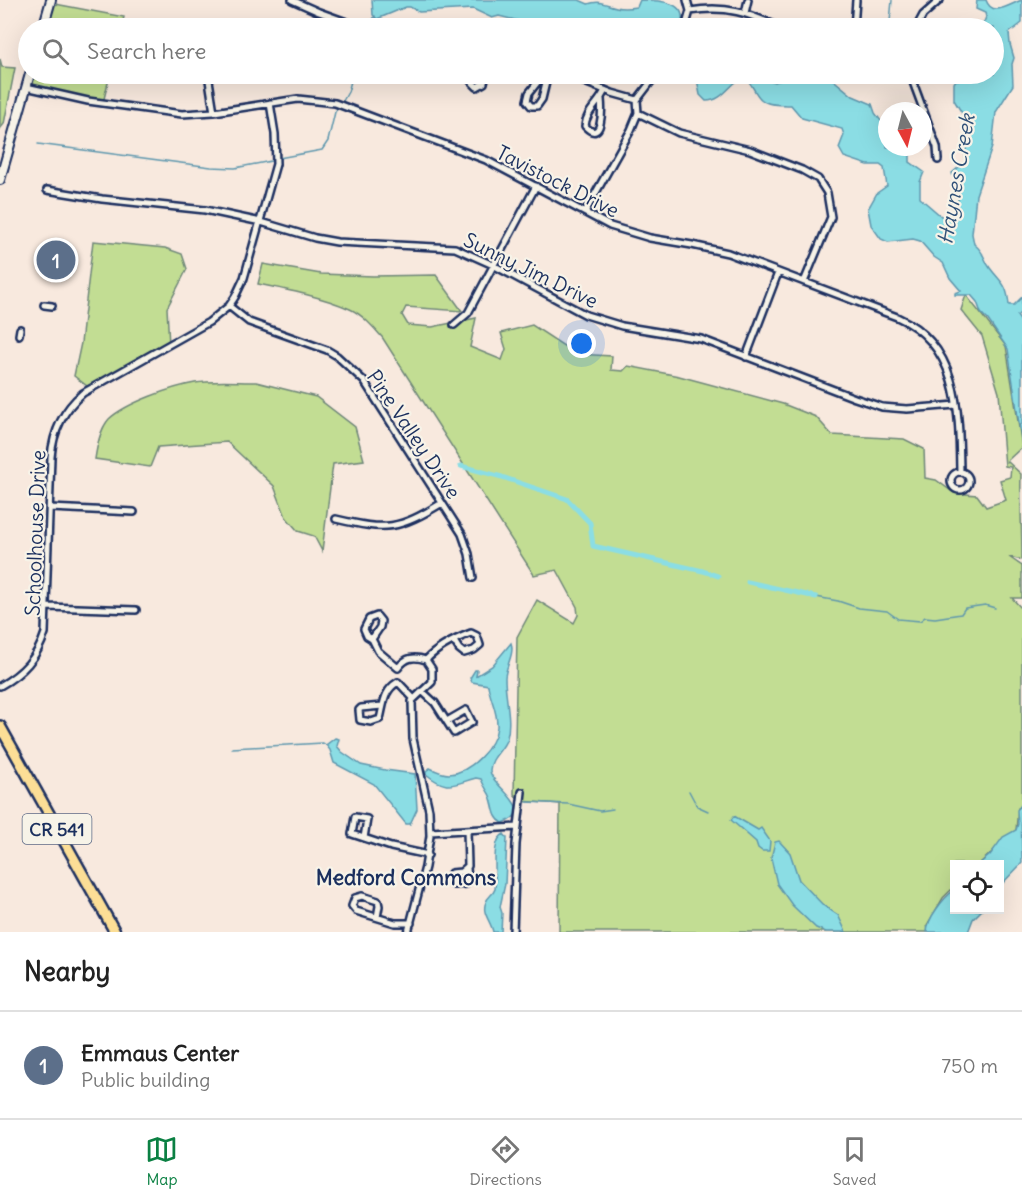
<!DOCTYPE html>
<html lang="en">
<head>
<meta charset="utf-8">
<style>
	:root { --surface:#fff; --page:#f6f6f6; --text:#222; --muted:#767676; --line:#e0e0e0; --accent:#0b8043 }
	body { margin:0; font-family:Delius,sans-serif; background:var(--page); color:var(--text) }
	.controls { position:absolute; right:18px; bottom:18px; display:grid; overflow:hidden; border-radius:0px; box-shadow:0 6px 24px #0002 }
	.controls button { width:54px; height:54px; display:grid; place-items:center; padding:0; border:0; border-bottom:2px solid var(--line); background:var(--surface); color:var(--text); font:30px sans-serif }
	.compass { position:absolute; left:878px; top:102px; width:54px; height:54px; border-radius:50%; background:var(--surface); box-shadow:0 6px 24px #0002; rotate:173deg }
	.you { position:absolute; left:582px; top:344px; width:21px; height:21px; margin:-15px; border:4px solid #fff; border-radius:50%; background:#1a73e8; box-shadow:0 0 0 9px #1a73e833 }
	.badge { display:grid; place-items:center; width:39px; height:39px; border-radius:50%; background:var(--accent); color:#fff; font-size:20px; font-weight:700 }
	.pin { position:absolute; translate:-50% -50%; border:3px solid #fff; box-shadow:0 2px 6px #0006 }
	.list { margin:0; padding:0; list-style:none }
	h2 { display:flex; justify-content:space-between; align-items:center; height:78px; margin:0; padding:0 24px; font-size:26px }
	h2 small { font-size:20px; font-weight:400; color:var(--muted) }
	.list li { display:grid; grid-template-columns:39px 1fr auto; gap:18px; align-items:center; box-sizing:border-box; height:108px; padding:0 24px; border-top:2px solid var(--line) }
	.list b { display:block; font-size:22px; white-space:nowrap }
	.list p { margin:0; font-size:20px; white-space:nowrap; color:var(--muted) }
	.list em { font-size:20px; font-style:normal; color:var(--muted) }
	.icon { flex:none; width:33px; height:33px; fill:none; stroke:currentColor; stroke-width:2; stroke-linecap:round; stroke-linejoin:round }
	.map { position:relative; flex:none; width:1022px; height:932px; overflow:hidden }
	.search { position:absolute; background:var(--surface); box-shadow:0 6px 24px #0002; left:18px; right:18px; top:18px; height:66px; display:flex; align-items:center; gap:15px; box-sizing:border-box; padding:0 21px; border-radius:33px; color:var(--muted); font-size:22px }
	.sheet { height:186px; background:var(--surface) }
	nav { display:flex; justify-content:space-around; align-items:center; box-sizing:border-box; height:84px; border-top:2px solid var(--line); background:var(--surface); font-size:16px; color:var(--muted) }
	nav a { display:grid; justify-items:center; gap:3px }
	nav .on { color:var(--accent) }
	.map>svg:first-child { display:block }
</style>
</head>
<body>
<div class="map">
<svg width="1022" height="932" viewBox="0 0 1022 932">
	<rect width="100%" height="100%" fill="#f8e9de"/>
	<filter id="ink" filterUnits="userSpaceOnUse"><feTurbulence type="fractalNoise" baseFrequency=".0167" numOctaves="2"/><feDisplacementMap in="SourceGraphic" scale="12" xChannelSelector="R" yChannelSelector="G"/><feConvolveMatrix kernelMatrix="1 2 1 2 8 2 1 2 1" color-interpolation-filters="sRGB"/></filter>
	<g filter="url(#ink)">
		<!-- green -->
		<path fill="#c2dd93" stroke="#6e8678" stroke-width="1.5" d="M50,3L124,17L121,28H43Z
			M0,59L2,67L15,68L4,124L0,129Z
			M30,74H110L103,103L26,87Z
			M93,241L165,248L182,254L187,269L167,308L169,345L91,389L74,376L81,343Z
			M263,264L321,274L373,276L436,275L462,311L406,307L402,315L408,325L432,327L476,318L470,347L502,360L506,349L501,333L532,325L576,354L612,356L611,370L623,371L628,366L679,376L783,404L816,417L832,435L904,439L924,449L925,478L936,480L954,493L977,495L986,507L1006,500L1000,480L1010,477L1011,467L1005,466L999,393L982,336L961,310L966,295L1006,346L1022,447L1007,461L1021,474C1020,503 1022,531 1022,560L1009,557L1022,566V598H1012L1022,609V807L1018,808L1016,830L979,864H954V887L943,898L927,925L929,932H559L560,804L520,801L514,794L517,637L537,600L574,623L578,615L577,607L557,570L534,575L382,337C373,327 363,315 350,309C323,297 288,290 258,284Z
			M256,382L316,397L355,427L364,460L333,464L322,551L314,536L298,531L286,517L274,486L227,442L158,447L150,467L95,459C97,446 100,429 109,419C126,403 172,387 195,383C215,380 237,382 256,382Z"/>
		<!-- water -->
		<path fill="#8bdde4" stroke="#5e97ae" stroke-width="1.5" d="M372,0H579L588,4C600,0 604,4 616,7C622,9 630,8 637,7L640,0C660,0 691,2 680,28H529L523,22L499,16L492,18L473,9L419,12L410,7H406L377,19L373,15Z
			M977,0H986C992,18 1010,4 1022,0V23L1009,33L1010,44L1014,58L1012,64L1013,85L996,112L992,147L976,195L972,234L974,244C986,254 982,257 990,268C1001,283 1007,283 1009,305H1014L1022,297V311L1017,316L1022,323V444L1008,349L988,320L981,313L977,302L971,295H955V293L961,291L950,278L943,263L934,257L920,241L913,239L888,242L881,239L871,225L868,209L877,193L887,186L884,168L880,165H868L844,157L839,148L844,135L842,129L802,118L791,105C782,104 769,106 762,100C754,94 753,83 744,77C731,81 724,101 706,101L700,95L696,74H766L769,80L775,82L794,76H825L831,78L853,96L872,104L875,113L884,125V136H887V147H910V162L924,172L920,182V198L941,216L947,217C956,211 961,197 958,186C957,180 953,178 952,173L966,161L965,152L971,136L965,118L954,100V83L956,80L968,79L971,74H994V28H974L984,22L986,17L985,13L976,9Z
			M511,643C515,654 505,667 505,678C505,698 512,719 507,738C503,751 491,756 490,770C490,786 540,810 503,823C491,817 495,802 488,792C485,787 483,784 481,779L476,778C453,784 448,792 426,774V771L430,768C436,771 442,774 449,774C470,773 495,747 497,727C498,711 490,700 488,685L472,682L470,678L475,670H477L476,676L492,666Z
			M335,738L339,739L337,746L342,752L361,765L385,770L415,774L417,809L410,824H406L374,784L334,763L330,750L326,745Z
			M1021,805L1022,863L1000,886V864H979L990,855L1003,837L1016,830L1018,824L1017,810Z
			M734,816L758,830L761,828L770,841L769,851H762L758,848L756,842L731,820Z
			M504,834L507,838L505,884L500,907L502,913L501,932H493C491,921 481,913 486,902C488,896 493,895 495,889C497,875 490,840 504,834Z
			M779,841L790,853L799,880L824,906L838,915L846,932H826L816,928L792,905L777,884L771,858L775,842Z
			M954,890V910H982L973,919L968,932H927C927,918 944,898 954,890Z"/>
		<g fill="none" stroke-linecap="round" stroke-linejoin="round">
			<!-- stream -->
			<path stroke="#5e97ae" stroke-width="1.5" d="M892,0L890,22L896,28
				M368,28L375,16
				M343,101L348,92L353,74
				M38,144L211,167L235,168L271,161
				M279,158L322,150L328,141L335,112L338,108
				M816,597L838,601L859,608L887,611L898,619L920,621L925,617L935,618L961,614L965,608L985,605L995,608
				M232,748L323,743L326,745
				M689,791L697,806L708,811
				M527,802L568,804L600,811L613,809"/>
			<!-- canal -->
			<path stroke="#8bdde4" stroke-width="5" d="M461,466L502,477L567,499L590,523L593,546L703,571L718,576
				M748,582L816,597"/>
			<defs>
				<path id="street" d="M292,0L319,12L363,28
					M690,11C727,5 748,13 781,28
					M745,13L748,0
					M685,28L690,11L687,0
					M854,28L856,0
					M916,28L923,15L940,0
					M208,74L214,112
					M471,74L470,80L477,87L484,83L486,74
					M544,74L529,93L527,101L531,106H537L542,99L548,74
					M565,74L612,93L637,100
					M910,74L937,147L938,160
					M26,87L88,101L182,114L214,112L298,99L335,103L486,160L610,226L650,238L692,245L728,253L897,317C960,345 959,412 960,472
					M601,99C602,109 603,145 585,126C586,111 600,103 605,90
					M637,100L657,74
					M638,113L679,133L750,150L802,170L818,179L827,193L831,217L804,282
					M47,190L102,199L205,210L261,222L315,238L337,242L455,248L493,265L586,315L622,326L701,339L855,398L882,407L907,409L956,405
					M585,212L631,130L638,113L637,100
					M44,305L52,306
					M229,306L249,322L327,350L337,356L364,381L462,534L469,554L473,578
					M454,325L468,313L536,186
					M19,335L20,329
					M746,357L778,273
					M951 481a9 9 0 1 1 18 0a9 9 0 1 1-18 0Z
					M50,508L134,512
					M336,519C387,531 398,530 442,503
					M47,607L136,610
					M377,616L381,621L380,627L372,639L367,636L364,629L369,619Z
					M372,639L378,651L398,668
					M398,668C406,657 414,656 426,660C438,647 455,639 471,633L477,636L480,645L474,650L464,653L459,649L454,641
					M398,682L414,699
					M0,686C23,673 37,658 45,633L51,457C53,432 63,410 83,393L209,322L229,306L235,297L244,278L276,164L275,134L270,103
					M422,691L435,703L454,733L472,722L466,710L447,721
					M414,699L432,682V669L426,660
					M382,706L361,708L359,710L360,720L371,722L380,719C384,704 383,691 398,682
					M430,832L518,827
					M364,838L367,819L355,817L352,834L391,847L428,855
					M467,868L468,880L466,884L454,885L450,883L449,878L451,873L461,872L468,866L467,830
					M377,917L379,906L378,901L362,896L355,898L352,906L356,911L395,923H411
					M408,932L425,867L430,836L429,810L413,739L412,701L414,699
					M513,932L516,844L522,792"/>
				<path id="secondary" d="M43,28L51,0
					M0,180L30,74"/>
				<path id="primary" d="M0,726L115,932"/>
			</defs>
			<!-- street casing -->
			<use href="#street" stroke="#1b2f5e" stroke-width="10"/>
			<!-- secondary casing -->
			<use href="#secondary" stroke="#1b2f5e" stroke-width="12"/>
			<!-- primary casing -->
			<use href="#primary" stroke="#1b2f5e" stroke-width="14"/>
			<!-- street -->
			<use href="#street" stroke="#f7f3e8" stroke-width="5"/>
			<!-- secondary -->
			<use href="#secondary" stroke="#f7f3e8" stroke-width="8"/>
			<!-- primary -->
			<use href="#primary" stroke="#fcde96" stroke-width="9"/>
		</g>
	</g>
	<g text-anchor="middle" dominant-baseline="central" stroke-width="4.5" stroke-linejoin="round" paint-order="stroke">
		<!-- shield labels -->
		<rect fill="#f7f3e8" stroke="#5d6a87" stroke-width="1.5" x="22.5" y="814" width="69" height="30" rx="4.5"/>
		<g font-size="18" font-weight="bold" fill="#1b2f5e">
			<text x="57" y="829">CR 541</text>
		</g>
		<!-- street labels -->
		<g font-size="20" fill="#1b2f5e" stroke="#f7f3e8">
			<text transform="translate(558 181) rotate(27)">Tavistock Drive</text>
			<text transform="translate(531 270) rotate(26)">Sunny Jim Drive</text>
			<text transform="translate(414 434) rotate(56)">Pine Valley Drive</text>
			<text transform="translate(35 533) rotate(-88)">Schoolhouse Drive</text>
		</g>
		<!-- water labels -->
		<g font-size="21" font-style="italic" fill="#315279" stroke="#f7f3e8">
			<text transform="translate(956 179) rotate(-80)">Haynes Creek</text>
		</g>
		<!-- neighbourhood labels -->
		<g font-size="21" font-weight="bold" fill="#1b2f5e" stroke="#f7f3e8">
			<text x="406" y="877">Medford Commons</text>
		</g>
	</g>
</svg>
<div class="controls">
<button><svg class="icon" aria-label="locate" viewBox="0 0 24 24"><circle cx="12" cy="12" r="6"/><path d="M12 2v4M12 18v4M2 12h4M18 12h4"/></svg></button>
</div>
<svg class="compass" viewBox="-18 -18 36 36"><path d="M0-13l5 13h-10z" fill="#e53935"/><path d="M0 13l5-13h-10z" fill="#767676"/></svg>
<div class="you"></div>
<div class="pin badge" style="left:56px;top:260px;background:#5c6f8a">1</div>
<div class="search"><svg class="icon" aria-label="search" viewBox="0 0 24 24"><circle cx="10" cy="10" r="6"/><path d="M15 15l6 6"/></svg>Search here</div>
</div>
<section class="sheet">
<h2>Nearby<small></small></h2>
<ul class="list">
<li><span class="badge" style="background:#5c6f8a">1</span><div><b>Emmaus Center</b><p>Public building</p></div><em>750 m</em></li>
</ul>
</section>
<nav>
<a class="on"><svg class="icon" aria-label="map" viewBox="0 0 24 24"><path d="M3 6l6-2 6 2 6-2v14l-6 2-6-2-6 2zM9 4v14M15 6v14"/></svg>Map</a>
<a><svg class="icon" aria-label="directions" viewBox="0 0 24 24"><path d="M12 3l9 9-9 9-9-9zM9 14v-3h6M13 9l2 2-2 2"/></svg>Directions</a>
<a><svg class="icon" aria-label="saved" viewBox="0 0 24 24"><path d="M7 4h10v16l-5-4-5 4z"/></svg>Saved</a>
</nav>
</body>
</html>
